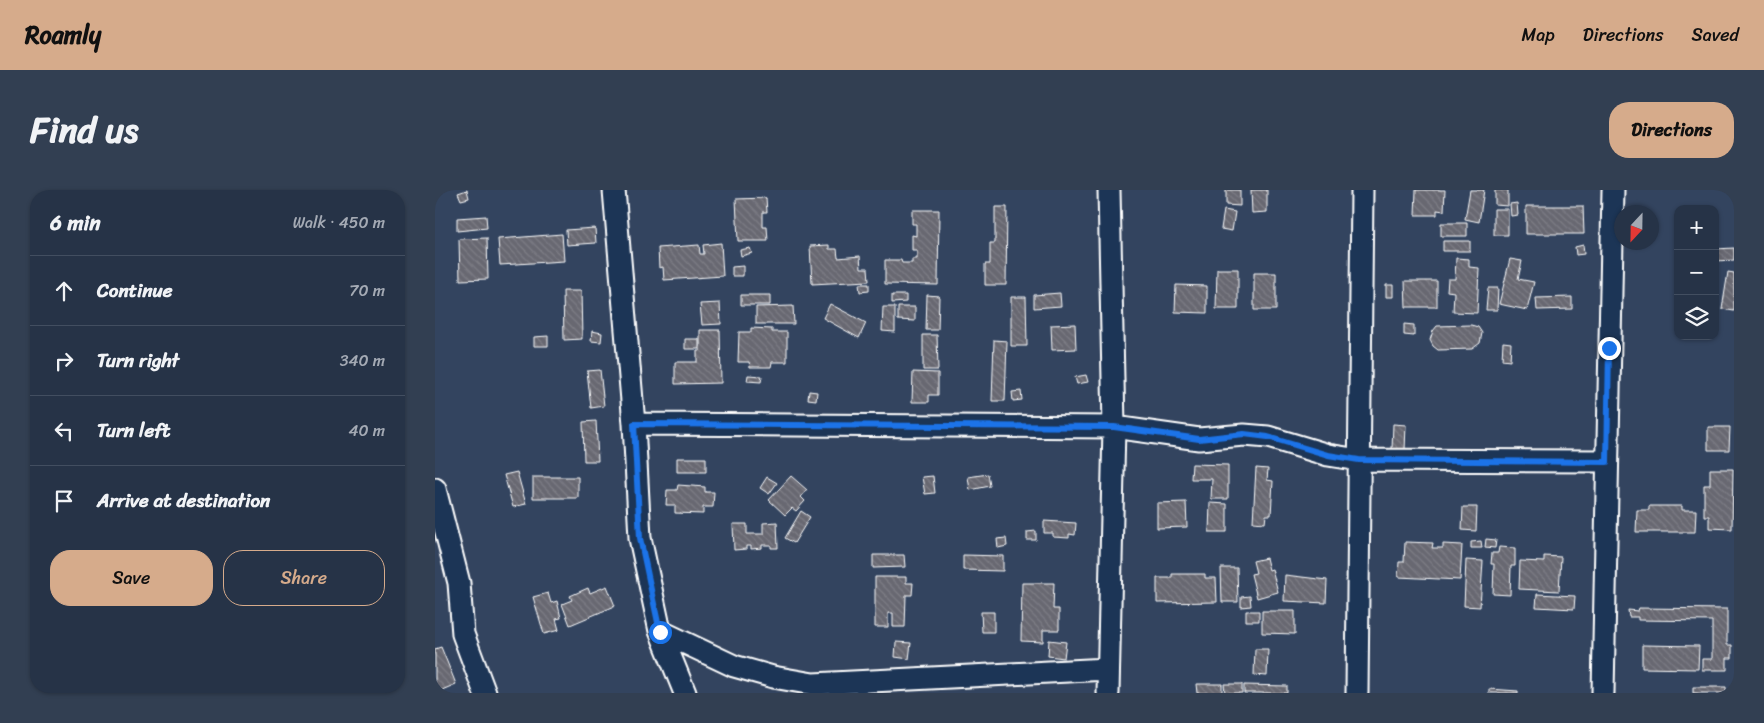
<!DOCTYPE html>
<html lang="en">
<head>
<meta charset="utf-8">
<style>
	:root { --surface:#263347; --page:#323f52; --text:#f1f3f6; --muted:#a4aab4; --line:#424e60; --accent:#d6ab8b }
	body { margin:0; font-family:Sriracha,sans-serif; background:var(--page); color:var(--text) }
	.controls { position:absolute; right:15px; top:15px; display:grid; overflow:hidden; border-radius:10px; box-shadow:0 1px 4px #0004 }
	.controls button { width:45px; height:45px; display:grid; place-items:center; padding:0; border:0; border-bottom:1px solid var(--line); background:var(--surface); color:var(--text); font:25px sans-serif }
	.compass { position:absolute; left:1179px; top:15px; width:45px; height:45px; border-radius:50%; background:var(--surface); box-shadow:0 1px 4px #0004; rotate:202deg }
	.stop { position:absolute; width:15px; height:15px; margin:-11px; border:4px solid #1a73e8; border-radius:50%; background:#fff }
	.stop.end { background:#1a73e8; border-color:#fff; box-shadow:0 1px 5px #0008 }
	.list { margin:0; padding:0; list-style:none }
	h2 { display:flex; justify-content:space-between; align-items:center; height:65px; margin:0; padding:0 20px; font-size:21px }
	h2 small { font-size:16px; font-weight:400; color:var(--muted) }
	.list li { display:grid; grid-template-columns:32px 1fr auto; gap:15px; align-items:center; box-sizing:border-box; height:70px; padding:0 20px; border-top:1px solid var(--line) }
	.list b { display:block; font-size:19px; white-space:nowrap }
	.list em { font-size:16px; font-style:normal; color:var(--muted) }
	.actions { display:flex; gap:10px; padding:15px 20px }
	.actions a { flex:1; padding:11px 0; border:1px solid var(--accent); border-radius:20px; text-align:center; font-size:18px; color:var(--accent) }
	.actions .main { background:var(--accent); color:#111 }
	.icon { flex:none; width:28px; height:28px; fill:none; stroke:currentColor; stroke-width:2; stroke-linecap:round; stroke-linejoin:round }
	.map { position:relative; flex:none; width:1299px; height:503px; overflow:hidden; border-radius:20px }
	header { display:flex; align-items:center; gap:30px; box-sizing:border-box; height:70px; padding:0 25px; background:var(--accent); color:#111 }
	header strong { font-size:24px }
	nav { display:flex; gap:28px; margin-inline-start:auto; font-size:18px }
	.intro { display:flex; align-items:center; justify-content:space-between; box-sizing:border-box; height:120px; padding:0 30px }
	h1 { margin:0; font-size:35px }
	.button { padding:12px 22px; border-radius:20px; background:var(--accent); color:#111; font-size:18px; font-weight:700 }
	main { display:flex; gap:30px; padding:0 30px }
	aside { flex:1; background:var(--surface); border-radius:20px; box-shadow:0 1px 4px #0004 }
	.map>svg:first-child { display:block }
</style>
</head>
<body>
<header>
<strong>Roamly</strong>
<nav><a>Map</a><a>Directions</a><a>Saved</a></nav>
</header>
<div class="intro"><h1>Find us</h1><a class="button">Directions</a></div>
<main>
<aside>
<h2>6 min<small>Walk · 450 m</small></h2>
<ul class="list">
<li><svg class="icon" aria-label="ahead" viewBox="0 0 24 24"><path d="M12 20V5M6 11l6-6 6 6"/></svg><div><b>Continue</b></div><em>70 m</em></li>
<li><svg class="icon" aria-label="right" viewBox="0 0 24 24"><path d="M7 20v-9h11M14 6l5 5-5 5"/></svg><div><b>Turn right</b></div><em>340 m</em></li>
<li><svg class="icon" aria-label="left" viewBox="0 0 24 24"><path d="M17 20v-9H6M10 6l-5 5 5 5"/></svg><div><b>Turn left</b></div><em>40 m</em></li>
<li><svg class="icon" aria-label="arrive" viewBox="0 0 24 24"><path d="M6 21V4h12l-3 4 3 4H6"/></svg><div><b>Arrive at destination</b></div></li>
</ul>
<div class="actions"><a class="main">Save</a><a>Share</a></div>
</aside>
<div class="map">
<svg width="1299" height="503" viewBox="0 0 1299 503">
	<defs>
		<pattern id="building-back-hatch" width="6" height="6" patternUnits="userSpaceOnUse" patternTransform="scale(1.25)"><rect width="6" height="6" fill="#676771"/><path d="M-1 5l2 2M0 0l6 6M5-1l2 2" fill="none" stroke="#7e7e86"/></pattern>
	</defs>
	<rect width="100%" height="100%" fill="#33445f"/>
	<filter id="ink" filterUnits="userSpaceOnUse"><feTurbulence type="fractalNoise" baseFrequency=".02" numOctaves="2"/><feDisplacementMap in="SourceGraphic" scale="10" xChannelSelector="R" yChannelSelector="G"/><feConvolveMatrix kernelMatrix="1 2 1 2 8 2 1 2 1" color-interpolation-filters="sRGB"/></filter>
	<g filter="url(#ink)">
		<!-- building -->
		<path fill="url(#building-back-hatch)" stroke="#fff" d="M32,0L34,8L26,10L23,3Z
			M791,0H805V16L791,15Z
			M816,0H832V22L817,23Z
			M981,0H1010L1009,21L1002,20V25H980Z
			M1035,0H1049L1044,32L1030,29Z
			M1060,0H1073V16L1060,15Z
			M331,8L332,22H328V37H332L333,51H303L301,9Z
			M1082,13L1083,25L1076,26L1075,14Z
			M1091,16H1148L1149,44H1091Z
			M560,17H572L571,95H550V74H555V53H560Z
			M1059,19H1073V45H1059Z
			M477,20H504L503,95L450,94V70H466L467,73H477V69H482V60H477V45L481,46V34H477Z
			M789,20L800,22L797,41L786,39Z
			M51,26L52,38L22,41V28Z
			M1006,33H1032V46H1006Z
			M160,38L161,53L132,55L131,40Z
			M127,44L129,71L65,75L63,49Z
			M52,48L53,89L25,90L24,49Z
			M1008,51H1035V61H1008Z
			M286,53L288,86L229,90L228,77L224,78L223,58L264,55L265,64H269L268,55Z
			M394,55V59H402L403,68L425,66L426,78H433L434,91L377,94L375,56Z
			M1148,55L1149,64L1141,65L1140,57Z
			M315,58L317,63L306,66L305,60Z
			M1299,58V70L1280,71V59Z
			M1021,68L1034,69V77L1044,78L1042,123L1018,122L1019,102L1012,101L1013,89H1020Z
			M1075,69L1087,71L1083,89L1099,92L1092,120L1064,114Z
			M308,76V86H297V77Z
			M782,79H803V119H781Z
			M1293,82L1299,83V121L1287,119Z
			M819,83H841V120H819Z
			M970,91H1002V117H971Z
			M424,94H434V101L425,102Z
			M741,95L772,96V123L740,122Z
			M951,95H958V107H951Z
			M1053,98H1063L1062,120H1051Z
			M128,101H146L147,149L129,150Z
			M625,103L626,116L599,118V105Z
			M306,105H335V115H306Z
			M457,105H471V112L457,113Z
			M492,105L504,106L503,140H491Z
			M576,107H591L592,156H576Z
			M1137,107V119L1102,120L1101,108Z
			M285,113L286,134L267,135L265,114Z
			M395,114L431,133L424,148L388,128Z
			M358,116L359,134H321V117Z
			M448,117H460V142L447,141Z
			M463,117H480V131L463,130Z
			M640,134L641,159L617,160L616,135Z
			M969,134L979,135V146L969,145Z
			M1036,135L1043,137L1047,143L1045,153L1037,159L1003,160L998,156L995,150L998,141L1002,136Z
			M316,138L337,139V142H352V172H337L336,177H315L314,172H303L304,142H316Z
			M265,140H285L286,193L240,194V172H262V161H265Z
			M157,141L167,143L166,152L156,151Z
			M488,145H502L503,180H488Z
			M113,146V156H99V147Z
			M250,149H264V159H250Z
			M559,150L572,151L570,211H557Z
			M1068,152L1076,153L1075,171L1067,170Z
			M165,180L169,216L156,218L152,181Z
			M478,182L503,183V205H494V212H477Z
			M313,185L327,186L326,192L312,191Z
			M651,185L653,192L642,194L640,187Z
			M374,201L382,202L381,210L373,209Z
			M586,201L587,210L578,211L577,202Z
			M161,231L163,271H149L148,232Z
			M958,234L971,235L970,260L957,259Z
			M1273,237H1295L1294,260H1273Z
			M242,268H271V282H242Z
			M757,274L793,275V309H776L777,289H756Z
			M821,278L833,279L832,290L838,291L836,325H831L830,333L818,332Z
			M1275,279H1298L1297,339L1274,338V326H1269V295H1275Z
			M82,282L91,314L78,317L69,285Z
			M553,284L555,296L535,300L533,287Z
			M356,286L372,300L366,307L370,311L361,321L357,318L350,325L334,310Z
			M498,286L500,303L490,304L487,287Z
			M98,287H143V308H98Z
			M332,287L342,293L334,304L325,298Z
			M243,295L270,297V302H279L278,317H268V324L240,323V315H231L232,300H242Z
			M751,312L752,337L722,338V313Z
			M775,313L792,314V342H774Z
			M1214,316H1247V320H1261L1260,342H1201L1202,320H1214Z
			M1028,317H1042L1041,341L1027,340Z
			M366,321L375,327L359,353L350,348Z
			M609,331L641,333L640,345L634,344V348L618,347V343H609Z
			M342,332L343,358H336V355H327V358L316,359V356H311V359L299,360L298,334H312V344H328V333Z
			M601,341V350H592V342Z
			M571,348L572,356L563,358L562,349Z
			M1051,349L1061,350L1060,358L1050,357Z
			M1046,351L1047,358H1036V352Z
			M970,352L998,353L997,358H1008V354L1027,355L1025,390L963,387L964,372H969Z
			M1064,357L1080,358V376H1076L1075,405L1058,404L1059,374H1056L1057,363H1063Z
			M438,365H469L470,377L438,378Z
			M528,365L568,366V381L528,380Z
			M1109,366L1126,367L1124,401L1084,399L1085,371L1109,372Z
			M831,368L834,380L837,379L843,402L822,408L816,384L821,383L818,371Z
			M1031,370L1048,371L1045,417L1029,416Z
			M786,378H802L803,412H787Z
			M737,384H770V388H781L782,412L722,413V388H737Z
			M850,385L892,390L891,413L849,411Z
			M440,387H471V393H478L477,405H471L470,437H458V423H453V437H440Z
			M587,393H619L618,419H624V440H608V452L586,451Z
			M172,396L180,416L135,435L127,414L137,410L135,406L153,398L155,403Z
			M113,403L116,413L122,411L126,428L121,429L124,440L109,444L98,407Z
			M1102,404L1140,406L1139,419L1101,417Z
			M815,406L816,416L806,417V407Z
			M1204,418L1292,419V455H1297V468H1292V480H1267V469H1277V431L1203,430V427H1194L1193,420L1203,421Z
			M811,421H824V431H811Z
			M827,421H860V444L827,443Z
			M546,422H559V442H547Z
			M614,450L631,452L629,468L613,466Z
			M461,452L476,453L474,469L460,467Z
			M1207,455L1264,456L1263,479L1207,478Z
			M6,457L21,494L0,503V459Z
			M820,459H833L832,486L819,485Z
			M761,494H787V503H762Z
			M789,494H807V503H790Z
			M809,495L852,496V503H809Z
			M1258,497H1291V503H1258Z
			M1054,499L1083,501V503H1054Z"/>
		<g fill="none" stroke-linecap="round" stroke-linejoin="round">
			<defs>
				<path id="street" d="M179,0L199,234L205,348L225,441L250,503
					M199,234L679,237L764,249L809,245L833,247L893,265L924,270L1172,271
					M0,299L24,393L28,444L50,503
					M225,441L299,476L338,487L378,494L673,479
					M673,503L679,237L674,0
					M922,503L927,0
					M1168,503L1178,0"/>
			</defs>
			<!-- street casing -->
			<use href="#street" stroke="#fff" stroke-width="25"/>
			<!-- street -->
			<use href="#street" stroke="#1d3557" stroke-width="21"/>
		</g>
	</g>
	<g fill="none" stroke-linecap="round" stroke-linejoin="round" filter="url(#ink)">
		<!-- route -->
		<path stroke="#1a73e8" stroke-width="6" d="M225,442L205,348L199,234L679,237L764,249L809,244L833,247L893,265L924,270L1172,272L1174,158"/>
	</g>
</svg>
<div class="controls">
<button>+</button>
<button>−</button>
<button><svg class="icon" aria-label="layers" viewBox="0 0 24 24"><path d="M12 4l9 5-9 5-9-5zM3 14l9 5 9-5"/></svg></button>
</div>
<svg class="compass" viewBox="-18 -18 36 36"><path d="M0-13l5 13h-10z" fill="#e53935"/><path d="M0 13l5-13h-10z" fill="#a4aab4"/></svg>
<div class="stop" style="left:225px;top:442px"></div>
<div class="stop end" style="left:1174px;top:158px"></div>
</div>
</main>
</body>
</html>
